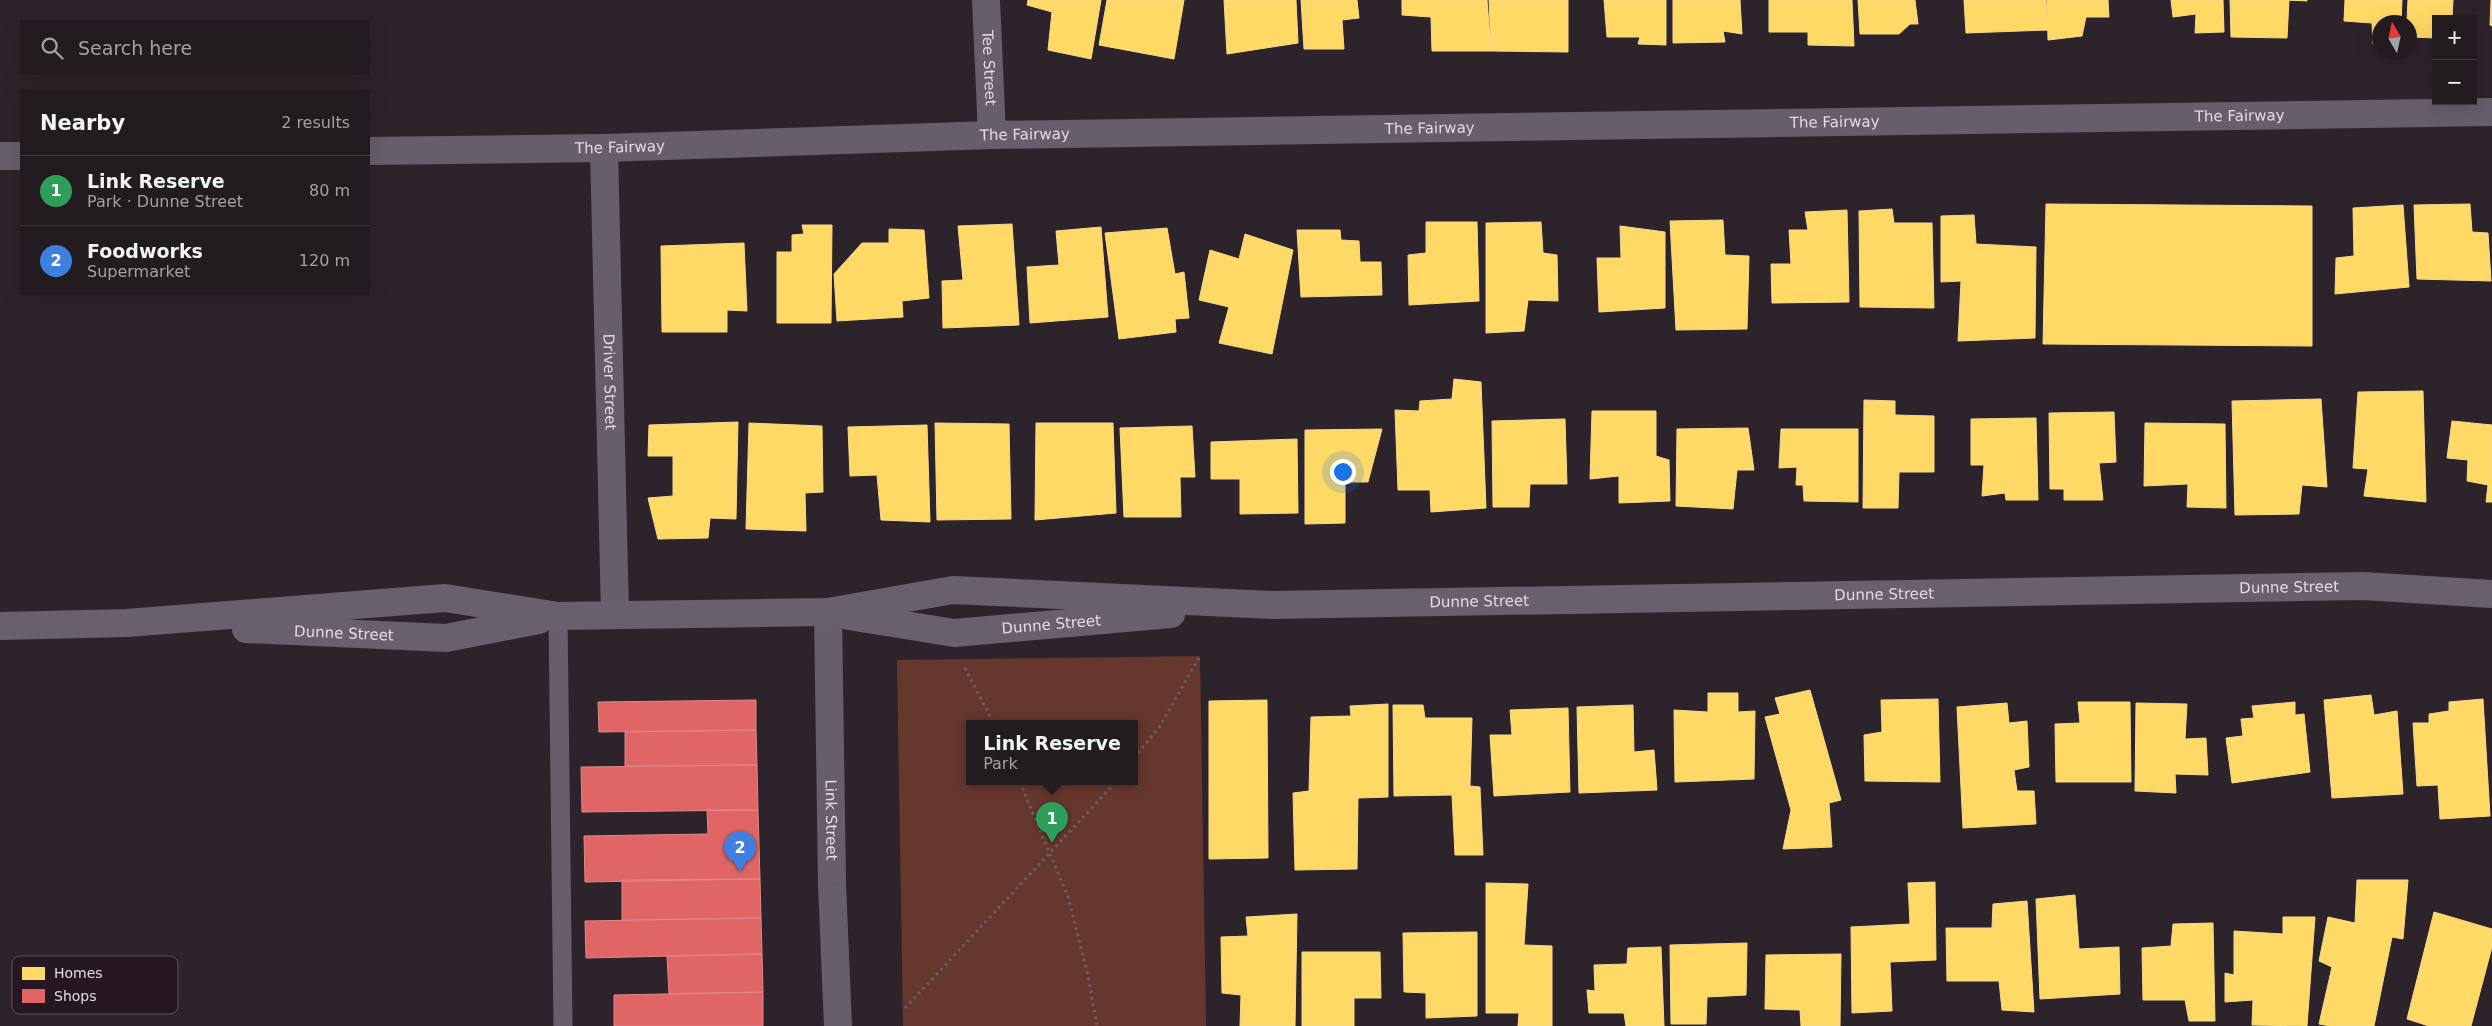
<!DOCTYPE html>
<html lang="en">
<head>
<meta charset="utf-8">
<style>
	:root { --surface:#221b20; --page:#2a2429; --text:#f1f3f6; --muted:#a2a1a5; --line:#3f393e; --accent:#db2777 }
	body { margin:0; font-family:"DejaVu Sans",sans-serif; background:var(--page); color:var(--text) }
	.controls { position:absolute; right:15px; top:15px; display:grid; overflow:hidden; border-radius:0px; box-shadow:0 5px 20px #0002 }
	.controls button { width:45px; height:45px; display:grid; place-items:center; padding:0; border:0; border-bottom:1px solid var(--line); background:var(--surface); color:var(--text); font:25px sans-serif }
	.compass { position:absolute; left:2372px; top:15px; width:45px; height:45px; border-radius:50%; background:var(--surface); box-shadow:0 5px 20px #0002; rotate:351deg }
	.you { position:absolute; left:1342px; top:471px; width:18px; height:18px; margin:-12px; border:4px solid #fff; border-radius:50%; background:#1a73e8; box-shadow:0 0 0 8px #1a73e833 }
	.badge { display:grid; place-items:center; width:32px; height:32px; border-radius:50%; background:var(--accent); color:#fff; font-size:16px; font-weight:700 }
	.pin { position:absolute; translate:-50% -41px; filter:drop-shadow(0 1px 2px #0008) }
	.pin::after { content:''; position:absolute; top:26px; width:18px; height:15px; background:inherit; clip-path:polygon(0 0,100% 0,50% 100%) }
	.popup { position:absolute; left:966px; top:720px; width:172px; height:65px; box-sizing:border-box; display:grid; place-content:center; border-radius:0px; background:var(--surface); filter:drop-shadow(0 1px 4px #0005); font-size:16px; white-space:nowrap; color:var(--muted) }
	.popup b { font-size:19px; color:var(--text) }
	.popup::after { content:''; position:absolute; left:50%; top:100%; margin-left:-10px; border:10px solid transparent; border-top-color:var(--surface) }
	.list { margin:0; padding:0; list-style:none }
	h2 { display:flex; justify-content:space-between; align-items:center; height:65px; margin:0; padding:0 20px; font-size:21px }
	h2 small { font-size:16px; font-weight:400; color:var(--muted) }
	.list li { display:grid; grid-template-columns:32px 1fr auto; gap:15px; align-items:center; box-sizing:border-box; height:70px; padding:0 20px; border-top:1px solid var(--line) }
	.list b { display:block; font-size:19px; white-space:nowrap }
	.list p { margin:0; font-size:16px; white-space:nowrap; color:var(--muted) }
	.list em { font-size:16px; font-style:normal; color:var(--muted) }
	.icon { flex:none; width:28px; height:28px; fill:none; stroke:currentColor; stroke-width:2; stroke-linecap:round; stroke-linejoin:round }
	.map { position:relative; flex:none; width:2492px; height:1026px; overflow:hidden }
	.search { position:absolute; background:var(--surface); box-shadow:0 5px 20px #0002; left:20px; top:20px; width:350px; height:55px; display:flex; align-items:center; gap:12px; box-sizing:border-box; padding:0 18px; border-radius:0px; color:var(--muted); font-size:19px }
	.panel { position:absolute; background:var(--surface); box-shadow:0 5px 20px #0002; left:20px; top:90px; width:350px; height:205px; border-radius:0px }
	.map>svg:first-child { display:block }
</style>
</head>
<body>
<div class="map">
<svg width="2492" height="1026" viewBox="0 0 2492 1026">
	<rect width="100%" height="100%" fill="#2d242b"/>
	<!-- green -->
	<path fill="#66372c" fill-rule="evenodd" d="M1200,656L1206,1026H903L897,660ZM970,724H1134V782H970Z"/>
	<!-- homes -->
	<path fill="#ffd966" stroke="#f7d98b" d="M1028,0H1101L1091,59L1048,50L1052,12L1027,5Z
		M1107,0H1184L1174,59L1099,45Z
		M1224,0H1296L1298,43L1227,54Z
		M1301,0H1357L1359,18L1342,20L1344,49H1304Z
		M1402,0H1487L1491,51H1432L1431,17L1402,15Z
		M1489,0H1568V52L1491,51Z
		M1604,0H1666V45L1638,44L1640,37H1607Z
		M1673,0H1740L1742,34L1723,31L1725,42L1673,43Z
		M1769,0H1852L1854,46L1808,45V32H1769Z
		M1858,0H1915L1918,24H1910L1899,34H1860Z
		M1964,0H2046L2048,30L1966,33Z
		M2047,0H2108L2109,17H2086L2082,36L2048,40Z
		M2171,0H2223L2224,32L2195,33L2196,14L2173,17Z
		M2230,0H2307V1L2289,0L2287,38L2231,37Z
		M2345,0H2402L2401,22H2380V44H2373L2372,23L2344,21Z
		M2408,0H2453L2452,19H2436V38L2410,37V22H2407Z
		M2491,0H2492V26L2490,25Z
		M2046,204L2312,206V346L2043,344Z
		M2470,204L2472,232L2488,233L2491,281L2417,279L2414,205Z
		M2403,205L2409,287L2335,294L2336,258L2354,256L2353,208Z
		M1892,209L1894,223H1932L1934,308L1860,307L1859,211Z
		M1847,210L1849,302L1772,303L1771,264H1791L1789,230H1808L1805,212Z
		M1974,215L1976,244L2036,247L2035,338L1958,341L1961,281L1941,282V216Z
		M1723,220L1725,255L1749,256L1747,329L1676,330L1670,221Z
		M1426,222H1477L1479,301L1409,305L1408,255L1426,253Z
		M1541,222L1543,253L1557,255L1558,301L1528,300L1524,331L1486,333V223Z
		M1012,224L1019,325L943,328L942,281L963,280L958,226Z
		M802,225H832L831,323H777V252H792V235L804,234Z
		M1620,226L1665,232V308L1599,312L1597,258H1621Z
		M1101,227L1108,317L1030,323L1027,267L1059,265L1056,231Z
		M1167,228L1175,274L1184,272L1189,318L1175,319L1176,332L1119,339L1105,233Z
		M889,229L924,230L929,298L902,301L903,317L837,321L834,274L862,243H889Z
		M1297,230H1340L1341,240L1359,241L1360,262H1381L1382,295L1301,297Z
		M1245,234L1293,250L1272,354L1219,343L1229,307L1199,300L1210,250L1239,259Z
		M744,243L747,311L727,310V332H662L661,246Z
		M1454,379L1481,382L1486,508L1431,512L1430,490H1398L1395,410L1419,411L1420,401L1452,399Z
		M2423,391L2426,502L2364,496L2368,469L2353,468L2358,392Z
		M2321,399L2327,487L2302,485L2299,514L2235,515L2232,401Z
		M1864,400L1895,401V415L1934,416V472H1899L1898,508H1863Z
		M1592,411H1656V456L1669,460L1670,501L1619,503V476L1590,479Z
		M2114,412L2116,462L2099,463L2103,500H2064V489H2050L2049,413Z
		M2036,418L2038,500H2006L2005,493L1982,496L1984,465H1971V419Z
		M1565,419L1567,484H1530L1529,507H1493L1492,421Z
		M2452,421L2492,425V502H2486L2488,485L2467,481L2468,460L2447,458Z
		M738,422L736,519L710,518L708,538L658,539L648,498L673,496V456H648L649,425Z
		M749,423L822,426L823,492L805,493L806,531L746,529Z
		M935,423L1009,424L1011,519L937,520Z
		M1036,423H1113L1116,513L1035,520Z
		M2145,423L2225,424L2226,508L2187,507L2188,484L2144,486Z
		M927,425L930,522L881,520L877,475L850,476L848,427Z
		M1192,426L1195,477H1180L1181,517H1124L1120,428Z
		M1748,428L1754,470H1737L1733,509L1676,506L1677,429Z
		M1382,429L1368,482H1345V523L1305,524V430Z
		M1781,429H1858V502L1804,501L1803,485H1796L1797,467L1779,468Z
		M1297,439L1298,513L1240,514V479H1211V442Z
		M1810,690L1841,800L1829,803L1832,847L1783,849L1791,810L1765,717L1780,714L1775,698Z
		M1708,693H1738V712L1755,711L1754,779L1675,782L1674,710L1708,712Z
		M2371,695L2374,715L2397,711L2403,794L2332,798L2324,700Z
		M1938,699L1940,782L1865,781L1864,735L1882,732L1881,700Z
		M2483,699L2490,816L2440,819L2438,785L2417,786L2413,723H2429V714L2449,711V702Z
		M1267,700L1268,858L1209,859V701Z
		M2078,702H2130L2131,782H2056L2055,724L2080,723Z
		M2295,702V715L2304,714L2310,772L2232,783L2226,738L2243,736L2241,719L2254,718L2252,706Z
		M2007,703L2009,723L2027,721L2029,767L2014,770L2017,791H2034L2036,824L1963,828L1957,707Z
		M2136,703L2187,704L2185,739L2206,738L2208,775L2175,774L2176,793L2135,791Z
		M1388,704V797L1358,798L1357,869L1295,870L1293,793L1309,791L1311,717L1351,716L1350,706Z
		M1393,705H1423L1425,718H1472L1470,786L1480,787L1483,855H1455L1452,795L1394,796Z
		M1633,705L1634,752L1654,750L1657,790L1579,793L1577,707Z
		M1568,708L1570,792L1494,796L1490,735H1512L1510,710Z
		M2357,880H2408L2403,939L2392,937L2374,1026H2330L2319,1024L2332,967L2319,961L2328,917L2355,923Z
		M1935,882L1936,960L1890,962L1892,1011L1852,1013L1851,927L1910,924L1908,883Z
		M1486,883L1528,884L1524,945L1552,946V1026H1518L1519,1013H1486Z
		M2075,895L2079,949L2119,947L2120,994L2040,999L2036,899Z
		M2027,901L2034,1012L2002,1010L1999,981H1947L1946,928H1992L1993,904Z
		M2434,912L2492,929V947L2471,1026H2429L2407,1019Z
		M1297,914L1295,1026H1240L1241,995L1222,993L1221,937L1248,936L1246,917Z
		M2283,917H2315L2307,1026L2252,1025L2253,1000L2225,1002V973L2234,975V931L2283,934Z
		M2213,923L2215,1021H2189L2185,1000H2143L2142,948L2171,946L2173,924Z
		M1477,932V1016L1426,1018V993L1404,992L1403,933Z
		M1747,943L1746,995L1707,997L1706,1024H1671L1670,945Z
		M1661,947L1664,1026H1626L1624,1013H1589L1587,990L1595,991L1594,965L1627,964L1628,948Z
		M1302,952H1380L1381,998H1354V1026H1302Z
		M1841,954L1840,1026H1801L1800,1010L1765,1009L1766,955Z"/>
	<!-- shops -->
	<path fill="#e06666" stroke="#e2888b" d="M756,700V730L599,732L598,702Z
		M756,730L757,765L625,766V732Z
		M757,765L758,810L582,812L581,767Z
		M707,810H758L760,879L585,882L584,836L708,834Z
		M760,879L761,918L622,920V880Z
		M761,918L762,954L586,958L585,921Z
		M762,954L763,992L669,994L667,956Z
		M763,992V1026H614V995Z"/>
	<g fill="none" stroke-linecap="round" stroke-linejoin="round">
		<!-- path -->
		<path stroke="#676069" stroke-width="3" stroke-dasharray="2.5 4" stroke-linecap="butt" d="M965,668L994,724
			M1134,758L1160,726L1200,656
			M1020,782L1068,897L1088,975L1097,1026
			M905,1008L1116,782"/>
		<!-- service -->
		<path stroke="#665e6c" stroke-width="19" d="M558,616L563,1026"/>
		<!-- minor -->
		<g stroke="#665e6c" stroke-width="28">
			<path id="s1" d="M986,0L992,135"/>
			<path id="s2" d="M604,148L615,615"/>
			<path id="s3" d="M369,151L604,148L992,135L2492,112"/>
			<path d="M0,156H21"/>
			<path id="s4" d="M828,612L832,884L838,1026"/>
		</g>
		<!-- secondary -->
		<g stroke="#69606f" stroke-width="28">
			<path id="s5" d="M849,616L954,633L1171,614"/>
			<path id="s6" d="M0,626L127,623L445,598L558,616L828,612L953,590L1274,605L2363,586L2492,594"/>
			<path id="s7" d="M246,629L446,638L539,620"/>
		</g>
	</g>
	<g text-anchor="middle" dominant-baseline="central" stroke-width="5" stroke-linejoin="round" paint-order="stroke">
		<!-- street labels -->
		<g font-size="15" fill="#e5d9e1" stroke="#271722">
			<text stroke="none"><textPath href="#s1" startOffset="68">Tee Street</textPath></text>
			<text stroke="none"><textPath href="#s3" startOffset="1871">The Fairway</textPath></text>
			<text stroke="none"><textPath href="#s3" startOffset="1466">The Fairway</textPath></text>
			<text stroke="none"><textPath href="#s3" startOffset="1061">The Fairway</textPath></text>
			<text stroke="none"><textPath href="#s3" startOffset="656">The Fairway</textPath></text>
			<text stroke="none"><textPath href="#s3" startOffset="251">The Fairway</textPath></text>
			<text stroke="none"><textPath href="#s2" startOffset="234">Driver Street</textPath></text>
			<text stroke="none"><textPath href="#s6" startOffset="2294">Dunne Street</textPath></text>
			<text stroke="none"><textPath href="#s6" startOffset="1889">Dunne Street</textPath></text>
			<text stroke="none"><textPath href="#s6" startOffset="1484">Dunne Street</textPath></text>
			<text stroke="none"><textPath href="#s5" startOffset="204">Dunne Street</textPath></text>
			<text stroke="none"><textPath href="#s7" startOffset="98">Dunne Street</textPath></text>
			<text stroke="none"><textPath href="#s4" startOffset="208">Link Street</textPath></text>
		</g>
	</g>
	<!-- legend -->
	<rect x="12" y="956" width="166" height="58" rx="8" fill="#271722" stroke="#60515b" stroke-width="1"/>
	<rect x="22" y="967" width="23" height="13" fill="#ffd966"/>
	<rect x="22" y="989" width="23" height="14" fill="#e06666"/>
	<g font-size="14" fill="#e5d9e1">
		<text x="54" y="978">Homes</text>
		<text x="54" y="1001">Shops</text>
	</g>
</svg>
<div class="controls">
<button>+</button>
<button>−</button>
</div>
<svg class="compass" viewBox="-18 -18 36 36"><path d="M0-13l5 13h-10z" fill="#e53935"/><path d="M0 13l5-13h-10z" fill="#a2a1a5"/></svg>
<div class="you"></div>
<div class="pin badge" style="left:1052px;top:843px;background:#2e9e5b">1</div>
<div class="popup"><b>Link Reserve</b>Park</div>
<div class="pin badge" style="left:740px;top:872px;background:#3f7fe0">2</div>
<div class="search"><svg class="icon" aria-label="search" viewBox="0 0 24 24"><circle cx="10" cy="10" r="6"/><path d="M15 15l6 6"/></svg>Search here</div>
<section class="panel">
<h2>Nearby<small>2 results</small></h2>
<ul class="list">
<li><span class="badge" style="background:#2e9e5b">1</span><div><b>Link Reserve</b><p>Park · Dunne Street</p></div><em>80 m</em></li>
<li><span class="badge" style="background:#3f7fe0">2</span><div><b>Foodworks</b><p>Supermarket</p></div><em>120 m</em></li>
</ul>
</section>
</div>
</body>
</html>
